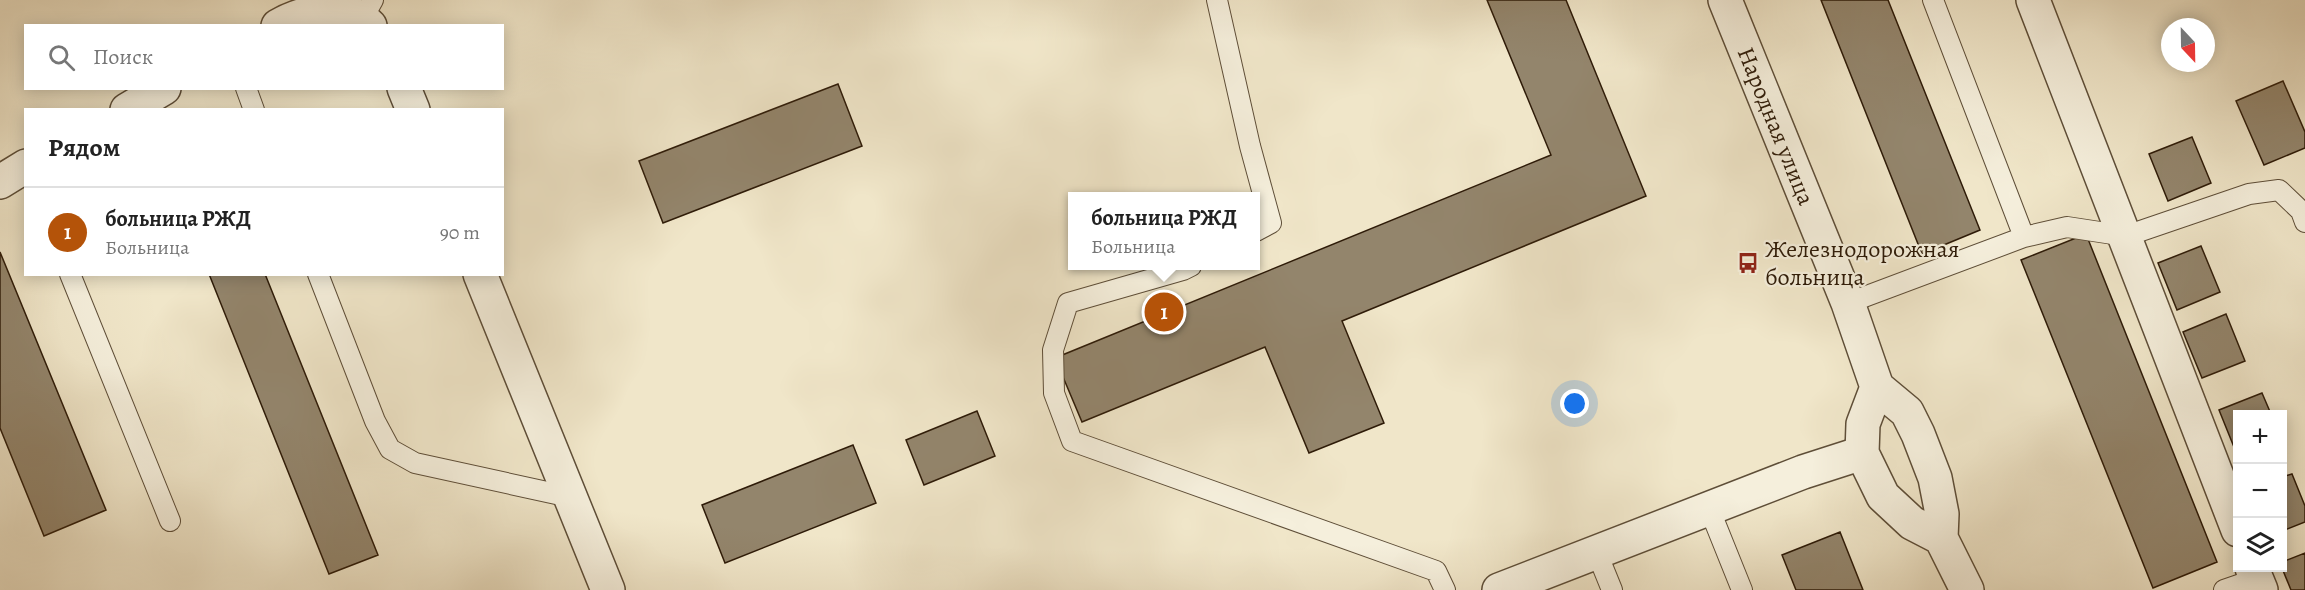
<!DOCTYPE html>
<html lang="ru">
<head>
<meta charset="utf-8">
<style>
	:root { --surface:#fff; --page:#f6f6f6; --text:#222; --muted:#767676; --line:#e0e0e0; --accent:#b45309 }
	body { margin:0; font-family:Alegreya,serif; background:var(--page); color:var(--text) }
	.controls { position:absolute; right:18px; bottom:18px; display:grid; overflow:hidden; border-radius:0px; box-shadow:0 3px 15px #0003 }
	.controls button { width:54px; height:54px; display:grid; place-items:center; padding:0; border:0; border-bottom:2px solid var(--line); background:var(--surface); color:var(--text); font:30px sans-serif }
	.compass { position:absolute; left:2161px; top:18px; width:54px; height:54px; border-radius:50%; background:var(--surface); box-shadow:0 3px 15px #0003; rotate:158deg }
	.you { position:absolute; left:1575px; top:404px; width:21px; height:21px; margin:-15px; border:4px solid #fff; border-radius:50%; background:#1a73e8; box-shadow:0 0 0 9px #1a73e833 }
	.badge { display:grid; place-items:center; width:39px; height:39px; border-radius:50%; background:var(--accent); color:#fff; font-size:20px; font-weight:700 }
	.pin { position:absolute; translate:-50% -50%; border:3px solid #fff; box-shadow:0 2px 6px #0006 }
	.popup { position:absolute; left:1068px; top:192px; width:192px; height:78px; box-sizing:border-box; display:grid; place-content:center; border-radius:0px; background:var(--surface); filter:drop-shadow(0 2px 4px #0005); font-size:20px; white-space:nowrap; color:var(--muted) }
	.popup b { font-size:22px; color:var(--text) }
	.popup::after { content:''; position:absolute; left:50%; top:100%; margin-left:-12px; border:12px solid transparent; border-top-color:var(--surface) }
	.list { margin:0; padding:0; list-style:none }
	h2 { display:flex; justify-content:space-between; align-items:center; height:78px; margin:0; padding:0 24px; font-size:26px }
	h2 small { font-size:20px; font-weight:400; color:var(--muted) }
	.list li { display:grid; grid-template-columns:39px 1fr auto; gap:18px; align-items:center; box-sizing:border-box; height:90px; padding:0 24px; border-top:2px solid var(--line) }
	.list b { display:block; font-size:22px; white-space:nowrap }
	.list p { margin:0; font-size:20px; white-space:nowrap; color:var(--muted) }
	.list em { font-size:20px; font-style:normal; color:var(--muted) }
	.icon { flex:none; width:33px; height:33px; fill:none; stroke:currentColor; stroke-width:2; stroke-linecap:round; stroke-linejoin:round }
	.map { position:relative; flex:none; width:2305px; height:590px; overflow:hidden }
	.search { position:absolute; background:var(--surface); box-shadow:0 3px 15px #0003; left:24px; top:24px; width:480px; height:66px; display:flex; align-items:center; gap:15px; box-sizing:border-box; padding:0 21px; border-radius:0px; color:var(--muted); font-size:22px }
	.panel { position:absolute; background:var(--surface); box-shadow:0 3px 15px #0003; left:24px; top:108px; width:480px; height:168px; border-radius:0px }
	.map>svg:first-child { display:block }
</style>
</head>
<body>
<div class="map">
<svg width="2305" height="590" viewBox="0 0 2305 590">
	<rect width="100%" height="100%" fill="#f0e6c9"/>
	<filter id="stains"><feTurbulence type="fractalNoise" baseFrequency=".00333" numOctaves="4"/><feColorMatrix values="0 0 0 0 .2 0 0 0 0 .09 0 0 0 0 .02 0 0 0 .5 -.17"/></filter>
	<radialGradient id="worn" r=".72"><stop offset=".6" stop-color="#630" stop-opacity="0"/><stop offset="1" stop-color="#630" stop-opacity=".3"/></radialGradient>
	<!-- building -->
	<path fill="#93856c" stroke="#2e1b08" stroke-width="1.5" d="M1487,0H1566L1646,196L1342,321L1384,423L1309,453L1265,347L1082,422L1055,358L1551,155Z
		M1821,0H1888L1980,230L1922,254Z
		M2283,81L2305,132V148L2264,165L2236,101Z
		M838,84L862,146L663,223L639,161Z
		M2192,137L2211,183L2168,201L2149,154Z
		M2086,234L2217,562L2153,588L2021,260Z
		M2201,246L2220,292L2177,310L2158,263Z
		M0,252L106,510L44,536L0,428Z
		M209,274H265L378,555L329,574Z
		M2226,314L2245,361L2202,378L2183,332Z
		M2262,393L2271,414H2238V457L2219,410Z
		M977,411L995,456L924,485L906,440Z
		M853,445L876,503L725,563L702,505Z
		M2292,474L2305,506V522L2282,531V477Z
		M1840,532L1863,590H1796L1782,555Z
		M2305,553V590H2291L2282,568V562Z"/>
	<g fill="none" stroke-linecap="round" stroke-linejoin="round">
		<defs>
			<path id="service" d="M1217,0L1250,146L1271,223L1256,231
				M1933,0L2024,237
				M363,18L373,0
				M246,88L254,110
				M1191,266L1183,270L1068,303L1053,350L1054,393L1072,441L1436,571L1445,590
				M70,274L170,521
				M318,274L375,421L390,449L415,463L570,497
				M1848,303L2024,237L2067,227L2126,236L2249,194L2279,190L2301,211L2305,222
				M1709,508L1742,590
				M1597,553L1612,590
				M2224,590L2256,579"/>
			<path id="minor" d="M2033,0L2238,530
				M278,26C303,11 348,2 370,26
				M404,88L413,110
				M127,110L164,88
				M0,182L26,166
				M480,274L608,590
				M2252,568L2261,590
				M1499,590L1803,472L1862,453"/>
			<path id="tertiary" d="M1725,0L1848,303L1877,387L1907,412L1918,434L1935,478L1942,514L1941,538L1967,590
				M1877,387L1863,424L1862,453L1883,496L1912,523L1941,538"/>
		</defs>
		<!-- service casing -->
		<use href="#service" stroke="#5e4e38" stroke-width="22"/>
		<!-- minor casing -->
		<use href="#minor" stroke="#5e4e38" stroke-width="36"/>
		<!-- tertiary casing -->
		<use href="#tertiary" stroke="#5e4e38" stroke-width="36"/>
		<!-- service -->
		<use href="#service" stroke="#f5efdc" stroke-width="20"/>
		<!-- minor -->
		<use href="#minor" stroke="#f5efdc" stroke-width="33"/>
		<!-- tertiary -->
		<use href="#tertiary" stroke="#f5efdc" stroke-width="33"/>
	</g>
	<!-- icons -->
	<defs>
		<symbol id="bus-bare" viewBox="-9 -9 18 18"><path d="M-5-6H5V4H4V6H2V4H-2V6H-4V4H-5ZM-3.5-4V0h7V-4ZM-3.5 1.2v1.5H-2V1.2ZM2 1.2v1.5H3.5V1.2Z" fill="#8f2418" stroke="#f5efdc" stroke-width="2.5" paint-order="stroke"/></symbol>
	</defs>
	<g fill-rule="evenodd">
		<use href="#bus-bare" x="1733" y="248" width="30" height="30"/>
	</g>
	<g text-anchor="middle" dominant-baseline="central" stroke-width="4.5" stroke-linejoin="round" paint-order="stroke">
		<!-- street labels -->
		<g font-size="24" fill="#2e1b08" stroke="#f5efdc">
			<text transform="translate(1776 126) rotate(68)">Народная улица</text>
		</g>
		<!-- poi labels -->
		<g font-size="24" fill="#2e1b08" stroke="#f5efdc" text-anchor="start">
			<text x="1765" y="249">Железнодорожная<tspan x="1765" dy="28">больница</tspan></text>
		</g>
	</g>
	<rect width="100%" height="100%" filter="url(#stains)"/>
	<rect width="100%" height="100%" fill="url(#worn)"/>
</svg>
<div class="controls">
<button>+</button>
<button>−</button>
<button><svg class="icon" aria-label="layers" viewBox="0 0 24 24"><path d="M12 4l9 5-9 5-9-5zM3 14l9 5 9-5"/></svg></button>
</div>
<svg class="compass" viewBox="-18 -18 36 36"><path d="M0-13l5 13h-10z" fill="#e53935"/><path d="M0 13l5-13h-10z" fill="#767676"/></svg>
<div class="you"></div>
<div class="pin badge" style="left:1164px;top:312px">1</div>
<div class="popup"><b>больница РЖД</b>Больница</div>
<div class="search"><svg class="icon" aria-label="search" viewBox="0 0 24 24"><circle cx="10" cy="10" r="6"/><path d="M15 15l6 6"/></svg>Поиск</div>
<section class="panel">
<h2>Рядом<small></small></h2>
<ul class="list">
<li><span class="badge">1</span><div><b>больница РЖД</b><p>Больница</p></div><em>90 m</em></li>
</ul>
</section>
</div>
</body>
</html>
